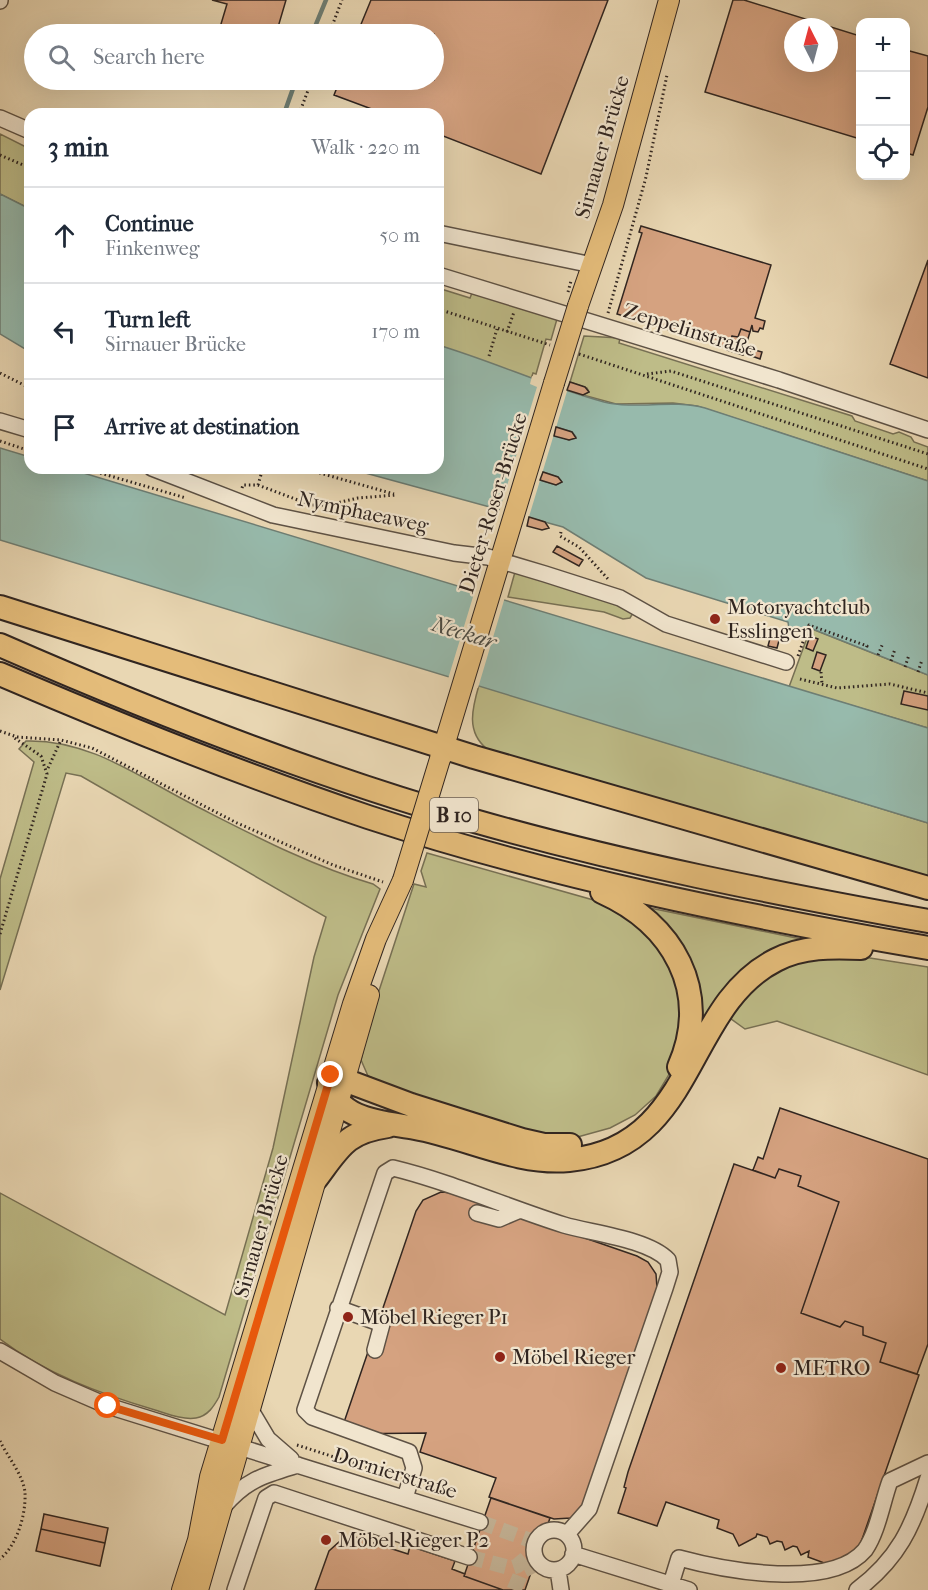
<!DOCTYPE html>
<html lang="en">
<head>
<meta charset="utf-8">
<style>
	:root { --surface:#fff; --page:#f6f6f7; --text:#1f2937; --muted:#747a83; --line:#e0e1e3 }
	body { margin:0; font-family:"IM FELL French Canon",serif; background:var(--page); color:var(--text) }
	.controls { position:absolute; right:18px; top:18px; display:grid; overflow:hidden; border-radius:12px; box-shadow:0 6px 24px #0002 }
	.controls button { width:54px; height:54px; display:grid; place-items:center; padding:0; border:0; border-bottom:2px solid var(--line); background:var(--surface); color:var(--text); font:30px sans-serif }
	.compass { position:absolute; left:784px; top:18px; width:54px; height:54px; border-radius:50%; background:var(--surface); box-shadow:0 6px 24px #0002; rotate:354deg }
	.stop { position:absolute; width:18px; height:18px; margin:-14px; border:4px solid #ea580c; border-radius:50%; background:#fff }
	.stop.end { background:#ea580c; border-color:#fff; box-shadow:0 2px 6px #0008 }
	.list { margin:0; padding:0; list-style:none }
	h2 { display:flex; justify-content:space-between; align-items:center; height:78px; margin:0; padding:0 24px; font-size:26px }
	h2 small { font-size:20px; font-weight:400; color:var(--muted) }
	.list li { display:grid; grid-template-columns:39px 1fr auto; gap:18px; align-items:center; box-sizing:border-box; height:96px; padding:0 24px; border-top:2px solid var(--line) }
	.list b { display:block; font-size:22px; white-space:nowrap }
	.list p { margin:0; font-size:20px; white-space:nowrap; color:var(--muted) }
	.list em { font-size:20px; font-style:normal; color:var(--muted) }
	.icon { flex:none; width:33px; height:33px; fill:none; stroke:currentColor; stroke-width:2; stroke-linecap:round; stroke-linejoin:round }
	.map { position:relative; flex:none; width:928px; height:1590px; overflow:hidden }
	.search { position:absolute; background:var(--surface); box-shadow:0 6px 24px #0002; left:24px; top:24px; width:420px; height:66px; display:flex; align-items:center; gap:15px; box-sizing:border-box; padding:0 21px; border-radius:33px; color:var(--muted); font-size:22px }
	.panel { position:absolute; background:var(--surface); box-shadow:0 6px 24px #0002; left:24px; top:108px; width:420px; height:366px; border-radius:18px }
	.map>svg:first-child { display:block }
</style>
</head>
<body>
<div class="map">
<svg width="928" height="1590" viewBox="0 0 928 1590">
	<rect width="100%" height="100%" fill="#e9d7b3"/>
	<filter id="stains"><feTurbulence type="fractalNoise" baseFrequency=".00333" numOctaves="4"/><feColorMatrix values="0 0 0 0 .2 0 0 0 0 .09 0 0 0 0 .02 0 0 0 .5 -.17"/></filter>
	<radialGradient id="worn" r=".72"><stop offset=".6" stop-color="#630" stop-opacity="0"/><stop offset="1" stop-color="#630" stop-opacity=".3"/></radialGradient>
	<!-- green -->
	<path fill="#bebc88" stroke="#777054" stroke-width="1.5" d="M0,134L30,149V209L0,194Z
		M438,288L470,298L472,293L557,319L551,340L546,339L536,374L533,373L531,379L438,345Z
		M584,336L620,338L619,343L852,416L855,421L893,434L899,432L911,437L914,442L928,447V481L697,406L673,403L616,404L583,395L589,392L587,388L570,382Z
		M515,572L610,600L633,613L630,618L623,619L604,612L508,597Z
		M812,629L928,675V728L789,687L808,635L804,633Z
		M479,685L928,823V879L487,749C466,732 472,709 479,685Z
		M26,741C89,739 139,777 194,805C251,834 311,866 373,884L380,889L338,995L219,1397C214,1406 208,1416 196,1418C183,1420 168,1414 155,1410C101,1394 46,1374 0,1339V1193L225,1315L273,1148L314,957L326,917L81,776L66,773L0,990V879L34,762L19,749Z
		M427,853L604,903L658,940L684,996L676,1063L656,1096L635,1115L610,1128L574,1138L545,1136L411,1095L368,1076L361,1060L373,1009L414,884L426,887L421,871Z
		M650,908L806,940L696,1028Z
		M844,954L928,967V1075L777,1021L745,1029L727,1016L748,990L791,962Z"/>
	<!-- water -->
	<path fill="#97baac" stroke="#6e7e74" stroke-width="1.5" fill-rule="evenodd" d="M0,194L30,209V352L0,334Z
		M438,345C495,362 548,387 604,402C637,410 671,399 705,408L928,481V675L813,629L804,633L789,629L788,622L646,578L563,527L347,468H438ZM556,427L572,432L576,437L569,440L554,435ZM543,472L558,477L562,482L556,485L540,480Z
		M0,448L30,457V468H67L928,728V823L0,540Z"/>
	<!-- pier -->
	<path fill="#e9d7b3" d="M532,376L568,388L528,520L499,512L537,387L530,384Z
		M476,587L505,597L478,688L448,679Z"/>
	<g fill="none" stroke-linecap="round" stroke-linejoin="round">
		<!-- stream -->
		<path stroke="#6e7e74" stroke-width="4.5" d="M312,34L326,0
			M284,114L296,80"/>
	</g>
	<!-- building -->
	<path fill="#d5a280" stroke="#302520" stroke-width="1.5" fill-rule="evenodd" d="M212,0H286L276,34H218L227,4Z
		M371,0H608L541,174L438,134V114H385L334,95L340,80H434V34H357Z
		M733,0H744L860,36V139L705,92ZM793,27H829V63H793Z
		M906,50L928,56V107L913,155L906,153Z
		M641,226L771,265L755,318L765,321L763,329L760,328L758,332L753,331L752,325L750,332L741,329L738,337L732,336L728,348L617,314L642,233L639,232Z
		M928,260V378L890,364Z
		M741,329L750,332L743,355L727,350L732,336L738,337Z
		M751,349L762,352L760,359L749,355Z
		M570,382L585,387L589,392L583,395L567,390Z
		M556,427L572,432L576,438L569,440L554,436Z
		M543,472L558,477L562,482L556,485L540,480Z
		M529,517L545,522L549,528L542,530L527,526Z
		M557,546L583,560L579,566L553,552Z
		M772,631L781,633L777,648L768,646Z
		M810,636L818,639L813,651L806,648Z
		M817,652L826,655L820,671L812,668Z
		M904,691L928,696V710L901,704Z
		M780,1108L928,1159V1344L917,1374L880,1362L886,1343L863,1335V1327L845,1321L840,1327L801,1313L839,1202L798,1186L801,1176L779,1169L775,1178L753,1170L758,1157L763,1159Z
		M734,1164L775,1178L779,1169L801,1176L798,1186L839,1202L801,1313L840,1327L845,1321L863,1327V1335L886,1343L880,1362L919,1375L858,1551L835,1567L808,1557L809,1551L801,1555L797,1547L793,1546L785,1550L782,1542L777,1541L770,1544L767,1537L757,1534L756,1537L739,1546L733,1534L717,1528L719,1520L666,1502L657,1526L618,1513L626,1488L624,1487L628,1472Z
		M441,1192L455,1193L637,1256L648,1262L656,1274L657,1288L582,1508L571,1518L554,1519L489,1497L496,1478L420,1452L426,1433L340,1434L416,1211L423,1200Z
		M491,1498L550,1518L525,1590H503L464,1576Z
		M44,1514L108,1528L105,1543L41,1529Z
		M41,1529L105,1543L100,1566L36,1551Z
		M355,1537L408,1554L410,1546L455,1561L452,1569L465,1574L464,1576L503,1590H315L329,1551L339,1542Z"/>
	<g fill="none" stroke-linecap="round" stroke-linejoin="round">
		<!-- minor-tunnel -->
		<path stroke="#c4b396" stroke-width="15" stroke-dasharray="15 8" stroke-linecap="butt" d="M480,1522L535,1542
			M469,1557L511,1568L517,1566L533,1552
			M514,1590L522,1571L538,1563"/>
		<defs>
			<path id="minor" d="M0,1V0
				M0,118L30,131
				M438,233L592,265
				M438,275L779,380L928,430
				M0,421L30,430
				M152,468L273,515L454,553L488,557L545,574L620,598L666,624L786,662
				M477,1213L499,1219L520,1210
				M338,1308L382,1324L375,1350
				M0,1351L55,1383L108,1406L480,1522
				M249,1407L268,1439L291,1459
				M405,1498L414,1468L409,1452L312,1417L305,1410L385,1173L393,1168C451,1182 507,1207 564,1225C591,1233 648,1239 668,1260L670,1272L665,1288L589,1509L567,1534
				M224,1506C247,1479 265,1475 298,1465
				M534 1550a20 20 0 1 1 40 0a20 20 0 1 1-40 0Z
				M573,1554L689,1590
				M558,1570L561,1590
				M671,1584L679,1558C727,1571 831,1590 865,1550C878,1531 882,1503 890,1481L928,1463
				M235,1590L266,1498L274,1493L469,1557
				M857,1590C898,1559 913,1527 928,1478"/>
			<path id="major" d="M578,306L613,205L669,0
				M440,759L554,383
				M182,1590L198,1540L210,1477L353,1004L376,939L403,880
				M198,1590L369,995"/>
			<path id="highway" d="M0,607L474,757L928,888
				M0,645C153,712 310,774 471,820C621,863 774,893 928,921
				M0,674C121,726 243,775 368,817C551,877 739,915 928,948
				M602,892C673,924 712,991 679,1067
				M331,1075L411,1105L522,1140L544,1145H570
				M329,1083C338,1121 383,1122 415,1128C466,1137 517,1165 569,1160C697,1148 684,1006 776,960C803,946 832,947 861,948
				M316,1179C340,1147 346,1132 388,1126"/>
		</defs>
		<!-- minor casing -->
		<use href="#minor" stroke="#5e5245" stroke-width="18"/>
		<!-- major casing -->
		<use href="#major" stroke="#302520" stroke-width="22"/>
		<!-- highway casing -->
		<use href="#highway" stroke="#302520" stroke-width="26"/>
		<!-- path -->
		<path stroke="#302520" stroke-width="3" stroke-dasharray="1.5 3" stroke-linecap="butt" d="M329,34L342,0
			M299,114L312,80
			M0,155L30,168
			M438,309L550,345
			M608,313L646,177L667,75
			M507,332L514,312
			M579,354L928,469
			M489,356L497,329
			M0,373L30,388
			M647,374L671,371L928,454
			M0,441L30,451
			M83,468L186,498
			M302,468L394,494
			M258,485L263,468
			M242,488L243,485H258L311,505H328L358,498L396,495
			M561,532L560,536L579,547L608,579
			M878,655L883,643
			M798,656L809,625L867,646L866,649
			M891,661L895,649
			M905,667L909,655
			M821,672L822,684
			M918,672L922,660
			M800,679L837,688L890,684L928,693
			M0,731L17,737L61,740L92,748L237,823L333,865L383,882
			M48,768L61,740
			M0,934L47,774L41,756L13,737
			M0,1441C7,1456 24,1476 25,1493C26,1515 17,1545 0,1559
			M297,1445L396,1477"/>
		<!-- minor -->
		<use href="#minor" stroke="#f1e5ce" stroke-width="15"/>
		<!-- major -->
		<use href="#major" stroke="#e4bc7a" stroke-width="20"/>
		<!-- highway -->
		<use href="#highway" stroke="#e4bc7a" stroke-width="22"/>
		<defs>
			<path id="major-bridge" d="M554,383L578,306
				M403,880L440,759"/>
		</defs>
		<!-- major-bridge casing -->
		<use href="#major-bridge" stroke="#302520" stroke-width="22" stroke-linecap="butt"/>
		<!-- path-bridge -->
		<path stroke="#302520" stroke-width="3" stroke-dasharray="1.5 3" stroke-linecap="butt" d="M568,292L571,281"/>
		<!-- major-bridge -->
		<use href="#major-bridge" stroke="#e4bc7a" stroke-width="20"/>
	</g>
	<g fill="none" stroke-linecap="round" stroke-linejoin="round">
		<!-- route -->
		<path stroke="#ea580c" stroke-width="8" d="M108,1406L222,1440L331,1075"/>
	</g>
	<!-- markers -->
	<g fill="#8f2418" stroke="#f1e5ce" stroke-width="2">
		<circle cx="715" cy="619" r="6"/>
		<circle cx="348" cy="1317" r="6"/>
		<circle cx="500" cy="1357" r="6"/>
		<circle cx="781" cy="1368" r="6"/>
		<circle cx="326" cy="1540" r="6"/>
	</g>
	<g text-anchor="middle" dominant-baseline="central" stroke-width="4.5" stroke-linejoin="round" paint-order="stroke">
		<!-- shield labels -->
		<rect fill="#f1e5ce" stroke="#6a5f54" stroke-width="1.5" x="430" y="798" width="48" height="34" rx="4.5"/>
		<g font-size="20" font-weight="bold" fill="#302520">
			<text x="454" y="815">B 10</text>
		</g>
		<!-- street labels -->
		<g font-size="21" fill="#302520" stroke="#f1e5ce">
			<text transform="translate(602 147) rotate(-74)">Sirnauer Brücke</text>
			<text transform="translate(690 330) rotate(17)">Zeppelinstraße</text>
			<text transform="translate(493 503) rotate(-73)">Dieter-Roser-Brücke</text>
			<text transform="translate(363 512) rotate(12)">Nymphaeaweg</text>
			<text transform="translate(261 1226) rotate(-74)">Sirnauer Brücke</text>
			<text transform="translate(395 1473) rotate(17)">Dornierstraße</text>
		</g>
		<!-- poi labels -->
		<g font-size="21" fill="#302520" stroke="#f1e5ce" text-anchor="start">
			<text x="727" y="607">Motoryachtclub<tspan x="727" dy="24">Esslingen</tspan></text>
			<text x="360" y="1317">Möbel Rieger P1</text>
			<text x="512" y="1357">Möbel Rieger</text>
			<text x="793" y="1368">METRO</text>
			<text x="338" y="1540">Möbel Rieger P2</text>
		</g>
		<!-- water labels -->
		<g font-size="22" font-style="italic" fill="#4a4a43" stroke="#f1e5ce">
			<text transform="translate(464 633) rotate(17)">Neckar</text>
		</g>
	</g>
	<rect width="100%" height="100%" filter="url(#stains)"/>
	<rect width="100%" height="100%" fill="url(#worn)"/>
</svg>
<div class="controls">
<button>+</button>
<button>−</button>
<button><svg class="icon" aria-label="locate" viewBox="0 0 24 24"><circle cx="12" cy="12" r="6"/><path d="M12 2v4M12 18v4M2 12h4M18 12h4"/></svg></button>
</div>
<svg class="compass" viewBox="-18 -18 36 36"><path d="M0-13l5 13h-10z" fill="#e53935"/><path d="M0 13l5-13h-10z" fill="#747a83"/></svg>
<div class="stop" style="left:108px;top:1406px"></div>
<div class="stop end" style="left:331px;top:1075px"></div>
<div class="search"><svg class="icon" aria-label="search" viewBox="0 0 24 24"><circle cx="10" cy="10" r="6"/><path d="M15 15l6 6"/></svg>Search here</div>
<section class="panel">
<h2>3 min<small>Walk · 220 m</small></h2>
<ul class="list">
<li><svg class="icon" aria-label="ahead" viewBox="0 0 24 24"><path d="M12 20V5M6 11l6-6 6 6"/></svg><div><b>Continue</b><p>Finkenweg</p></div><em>50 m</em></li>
<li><svg class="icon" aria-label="left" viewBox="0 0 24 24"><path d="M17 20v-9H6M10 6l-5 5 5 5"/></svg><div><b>Turn left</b><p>Sirnauer Brücke</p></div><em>170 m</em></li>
<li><svg class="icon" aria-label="arrive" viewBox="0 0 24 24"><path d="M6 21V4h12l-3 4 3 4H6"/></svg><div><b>Arrive at destination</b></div></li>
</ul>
</section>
</div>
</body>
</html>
